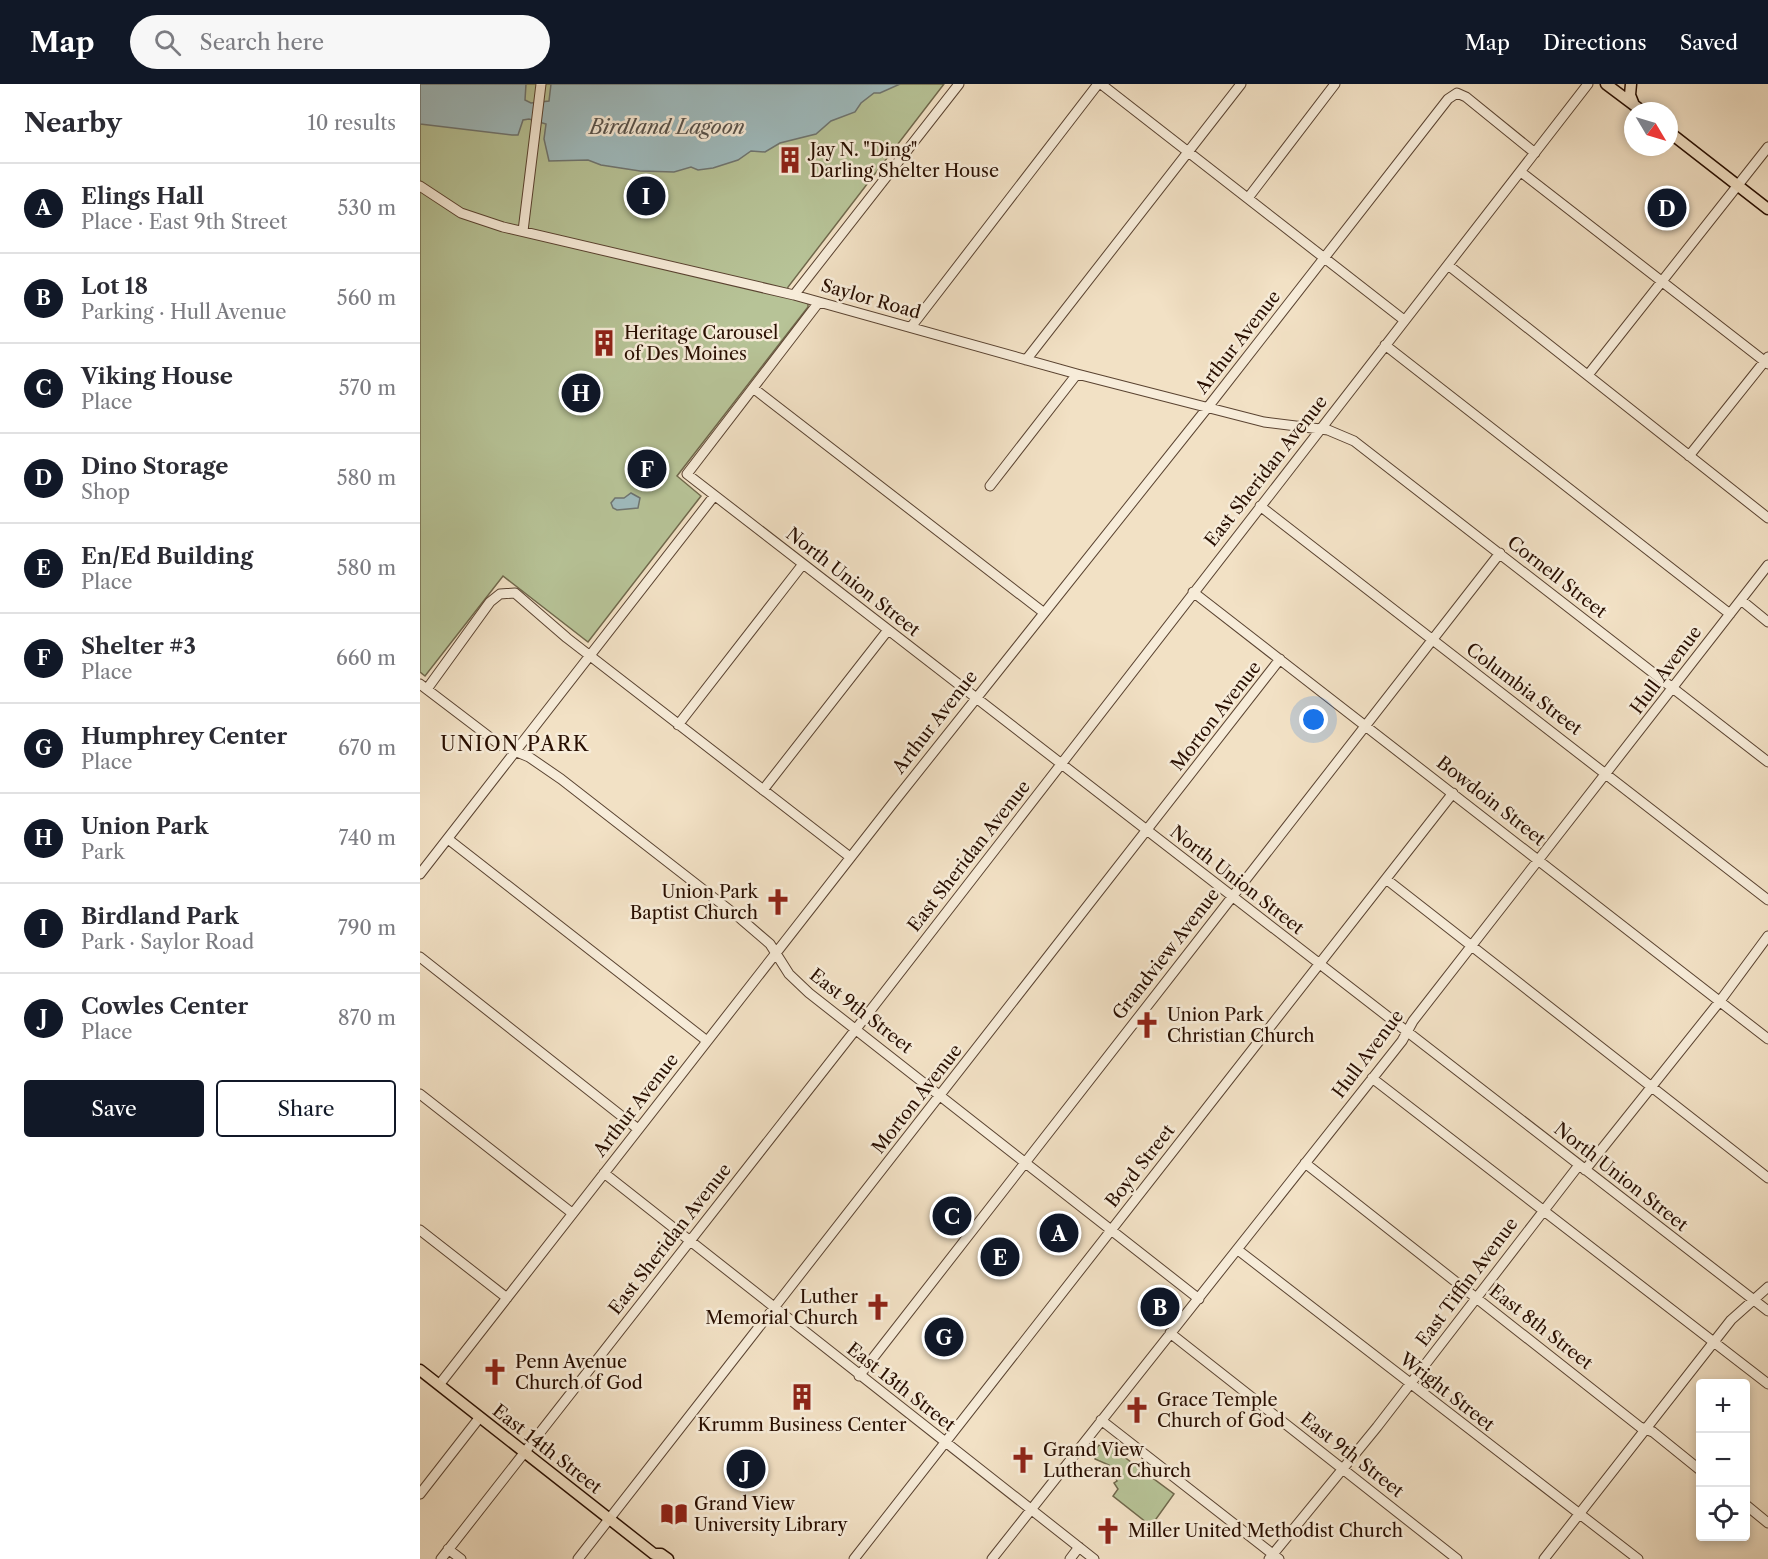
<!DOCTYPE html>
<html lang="en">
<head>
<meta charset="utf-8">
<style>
	:root { --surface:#fff; --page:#f7f7f7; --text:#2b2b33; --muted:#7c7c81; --line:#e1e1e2; --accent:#111827 }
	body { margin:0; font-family:"Libre Caslon Text",serif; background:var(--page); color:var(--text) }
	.controls { position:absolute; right:18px; bottom:18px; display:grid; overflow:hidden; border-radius:6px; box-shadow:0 3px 9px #0003 }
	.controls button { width:54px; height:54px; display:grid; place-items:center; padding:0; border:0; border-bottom:2px solid var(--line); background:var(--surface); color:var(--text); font:30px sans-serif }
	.compass { position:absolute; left:1204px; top:18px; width:54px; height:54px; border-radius:50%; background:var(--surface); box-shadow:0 3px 9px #0003; rotate:128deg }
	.you { position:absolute; left:894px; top:636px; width:21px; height:21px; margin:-15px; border:4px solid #fff; border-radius:50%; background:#1a73e8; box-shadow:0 0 0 9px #1a73e833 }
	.badge { display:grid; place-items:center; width:39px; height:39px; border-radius:50%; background:var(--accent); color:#fff; font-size:20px; font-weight:700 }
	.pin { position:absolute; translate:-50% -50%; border:3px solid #fff; box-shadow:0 2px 6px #0006 }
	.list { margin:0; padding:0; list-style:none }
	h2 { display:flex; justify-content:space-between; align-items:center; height:78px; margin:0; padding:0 24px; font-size:26px }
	h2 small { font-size:20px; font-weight:400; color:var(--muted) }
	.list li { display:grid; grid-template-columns:39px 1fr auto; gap:18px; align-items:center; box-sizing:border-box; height:90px; padding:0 24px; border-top:2px solid var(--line) }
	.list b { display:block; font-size:22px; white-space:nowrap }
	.list p { margin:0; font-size:20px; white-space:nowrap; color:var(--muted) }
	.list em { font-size:20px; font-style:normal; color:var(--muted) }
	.actions { display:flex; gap:12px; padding:18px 24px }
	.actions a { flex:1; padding:14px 0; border:2px solid var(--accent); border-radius:6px; text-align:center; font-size:21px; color:var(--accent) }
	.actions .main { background:var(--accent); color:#fff }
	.icon { flex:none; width:33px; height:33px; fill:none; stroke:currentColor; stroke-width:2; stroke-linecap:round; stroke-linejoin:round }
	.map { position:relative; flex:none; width:1348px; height:1475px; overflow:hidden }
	header { display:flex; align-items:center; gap:36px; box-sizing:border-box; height:84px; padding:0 30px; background:var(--accent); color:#fff }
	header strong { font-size:28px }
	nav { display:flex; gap:33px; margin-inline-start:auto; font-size:21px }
	.search { width:420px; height:54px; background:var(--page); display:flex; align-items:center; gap:15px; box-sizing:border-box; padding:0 21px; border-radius:33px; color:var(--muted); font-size:22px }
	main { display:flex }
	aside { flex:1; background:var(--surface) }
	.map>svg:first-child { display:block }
</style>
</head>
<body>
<header>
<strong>Map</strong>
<div class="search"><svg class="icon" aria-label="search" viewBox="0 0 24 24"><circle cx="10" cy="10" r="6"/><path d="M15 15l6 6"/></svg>Search here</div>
<nav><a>Map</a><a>Directions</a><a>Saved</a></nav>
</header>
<main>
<aside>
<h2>Nearby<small>10 results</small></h2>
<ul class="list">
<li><span class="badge">A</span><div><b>Elings Hall</b><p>Place · East 9th Street</p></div><em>530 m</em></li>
<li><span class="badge">B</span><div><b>Lot 18</b><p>Parking · Hull Avenue</p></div><em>560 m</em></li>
<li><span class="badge">C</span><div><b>Viking House</b><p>Place</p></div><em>570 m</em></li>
<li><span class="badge">D</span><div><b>Dino Storage</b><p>Shop</p></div><em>580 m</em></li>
<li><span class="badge">E</span><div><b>En/Ed Building</b><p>Place</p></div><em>580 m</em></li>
<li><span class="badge">F</span><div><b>Shelter #3</b><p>Place</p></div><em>660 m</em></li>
<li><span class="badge">G</span><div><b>Humphrey Center</b><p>Place</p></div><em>670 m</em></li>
<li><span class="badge">H</span><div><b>Union Park</b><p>Park</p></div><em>740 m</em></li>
<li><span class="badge">I</span><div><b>Birdland Park</b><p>Park · Saylor Road</p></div><em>790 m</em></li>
<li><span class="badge">J</span><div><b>Cowles Center</b><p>Place</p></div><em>870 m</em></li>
</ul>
<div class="actions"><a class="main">Save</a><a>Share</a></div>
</aside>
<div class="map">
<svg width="1348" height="1475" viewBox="0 0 1348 1475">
	<rect width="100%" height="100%" fill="#f2e1c5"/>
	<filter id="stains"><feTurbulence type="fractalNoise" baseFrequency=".00333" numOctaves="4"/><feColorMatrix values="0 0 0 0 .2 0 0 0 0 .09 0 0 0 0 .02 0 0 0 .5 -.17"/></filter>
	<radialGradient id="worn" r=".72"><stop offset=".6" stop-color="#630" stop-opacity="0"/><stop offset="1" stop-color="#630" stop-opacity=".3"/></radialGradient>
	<!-- green -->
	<path fill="#b7c397" stroke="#70684c" stroke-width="1.5" d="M0,0H524L368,203L366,209L388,219V223L257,392L281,412L168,558L83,492L5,592L0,588Z
		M679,1361L692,1364L754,1410L731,1442L693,1412L698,1405L694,1399L697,1397L689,1381L675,1375L674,1368Z"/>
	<!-- water -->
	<path fill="#9fbbbe" stroke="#6f7672" stroke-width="1.5" d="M0,0H106L105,16L111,19L129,17L131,0H480L460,9H454L441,19L435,28L411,37L396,50L360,59L345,68L331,67L318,76L293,84L278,86L271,83L254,88L220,87L181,81L168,76L129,77L124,55L126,40L109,35L103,36L98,51H92L0,40Z
		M211,409L220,414L218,424L197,426L193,424L191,419L195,414H204Z"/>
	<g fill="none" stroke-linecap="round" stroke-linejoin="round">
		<defs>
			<path id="minor" d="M681,0L984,236
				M1101,88L1348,280
				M0,102L41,129L83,143L374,211L657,290L844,338L908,346L934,357L1348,678
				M828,114L915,0
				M103,147L121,0
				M1028,181L1348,434
				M374,211L539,0
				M399,218L267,390L1348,1227
				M491,243L678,0
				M965,261L1310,530
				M606,276L821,0
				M1168,291L1348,63
				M333,304L623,528
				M1269,372L1348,273
				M570,402L657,290
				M840,422L1348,816
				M773,508L1348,955
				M1321,516L1348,538
				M0,600L80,661L109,673L141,695L321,835L350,860L369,890L389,909L779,1215
				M7,605L70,518L80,510L95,509L147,554L430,773
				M258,641L383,480
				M343,706L468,546
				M28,755L287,957
				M0,790L294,412
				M966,795L1348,1094
				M0,873L218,1045
				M952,994L1348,1300
				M0,1010L152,1129
				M885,1079L1220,1343L1233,1348L1280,1386
				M1165,1086L1300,917L1348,852
				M184,1089L674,1475
				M0,1146L87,1214
				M818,1166L1218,1475
				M750,1249L1037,1475
				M439,1292L1080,469
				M19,1301L473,719L788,323L1028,15L1037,9L1046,13L1115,69
				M681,1336L859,1475
				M0,1410L60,1333
				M1326,1421L1348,1439
				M28,1465L41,1475
				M21,1475L436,945L1168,0
				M158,1475L860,575
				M434,1475L1033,709
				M572,1475L982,957L993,937L1348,481
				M650,1475L659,1463
				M849,1475L957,1343L1159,1081
				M1124,1475L1311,1236L1348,1203"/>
			<path id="major" d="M1186,0L1222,27
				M1211,0L1210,11L1214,21
				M1249,48L1348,125
				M0,1286L234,1470H241L248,1475"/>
		</defs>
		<!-- minor casing -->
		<use href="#minor" stroke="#5a4331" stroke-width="11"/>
		<!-- major casing -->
		<use href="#major" stroke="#280e00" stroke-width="13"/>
		<!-- minor -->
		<use href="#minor" stroke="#f7ecd9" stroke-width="9"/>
		<!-- major -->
		<use href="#major" stroke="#f2e1c5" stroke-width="10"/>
	</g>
	<!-- icons -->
	<defs>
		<symbol id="building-bare" viewBox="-9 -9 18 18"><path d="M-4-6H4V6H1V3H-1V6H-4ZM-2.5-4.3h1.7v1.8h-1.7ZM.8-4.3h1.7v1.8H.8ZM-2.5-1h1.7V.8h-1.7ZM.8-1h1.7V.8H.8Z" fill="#8f2418" stroke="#f7ecd9" stroke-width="2.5" paint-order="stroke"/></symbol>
		<symbol id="church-bare" viewBox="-9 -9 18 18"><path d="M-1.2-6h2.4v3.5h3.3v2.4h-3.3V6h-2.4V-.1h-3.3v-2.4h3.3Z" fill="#8f2418" stroke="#f7ecd9" stroke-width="2.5" paint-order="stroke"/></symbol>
		<symbol id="library-bare" viewBox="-9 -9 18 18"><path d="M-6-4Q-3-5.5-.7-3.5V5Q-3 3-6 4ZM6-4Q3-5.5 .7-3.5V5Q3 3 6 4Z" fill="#8f2418" stroke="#f7ecd9" stroke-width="2.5" paint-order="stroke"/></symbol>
	</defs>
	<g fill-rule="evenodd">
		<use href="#building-bare" x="351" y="57" width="38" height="38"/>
		<use href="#building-bare" x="165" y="240" width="38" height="38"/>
		<use href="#church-bare" x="339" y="799" width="38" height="38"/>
		<use href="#church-bare" x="708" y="922" width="38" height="38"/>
		<use href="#church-bare" x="439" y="1204" width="38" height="38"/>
		<use href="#church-bare" x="56" y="1269" width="38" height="38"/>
		<use href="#building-bare" x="363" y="1294" width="38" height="38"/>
		<use href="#church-bare" x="698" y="1307" width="38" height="38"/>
		<use href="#church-bare" x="584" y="1357" width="38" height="38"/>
		<use href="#library-bare" x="235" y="1411" width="38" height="38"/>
		<use href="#church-bare" x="669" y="1428" width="38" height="38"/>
	</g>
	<g text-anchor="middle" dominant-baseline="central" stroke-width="5" stroke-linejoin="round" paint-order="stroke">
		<!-- poi labels -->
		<g font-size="18" fill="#280e00" stroke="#f7ecd9" text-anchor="start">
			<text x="390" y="66">Jay N. "Ding"<tspan x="390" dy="21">Darling Shelter House</tspan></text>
			<text x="204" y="249">Heritage Carousel<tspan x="204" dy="21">of Des Moines</tspan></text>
			<text x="338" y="808" text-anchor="end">Union Park<tspan x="338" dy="21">Baptist Church</tspan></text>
			<text x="747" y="931">Union Park<tspan x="747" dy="21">Christian Church</tspan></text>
			<text x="438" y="1213" text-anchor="end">Luther<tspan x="438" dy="21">Memorial Church</tspan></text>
			<text x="95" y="1278">Penn Avenue<tspan x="95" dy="21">Church of God</tspan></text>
			<text x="737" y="1316">Grace Temple<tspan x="737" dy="21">Church of God</tspan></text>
			<text x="382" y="1341" text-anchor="middle">Krumm Business Center</text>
			<text x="623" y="1366">Grand View<tspan x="623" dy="21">Lutheran Church</tspan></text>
			<text x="274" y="1420">Grand View<tspan x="274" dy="21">University Library</tspan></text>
			<text x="708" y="1447">Miller United Methodist Church</text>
		</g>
		<!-- street labels -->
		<g font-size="18" fill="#280e00" stroke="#f7ecd9">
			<text transform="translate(451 215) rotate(16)">Saylor Road</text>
			<text transform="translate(818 258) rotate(-52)">Arthur Avenue</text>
			<text transform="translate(846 387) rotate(-52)">East Sheridan Avenue</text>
			<text transform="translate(1137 493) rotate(38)">Cornell Street</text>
			<text transform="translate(433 498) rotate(38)">North Union Street</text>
			<text transform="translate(1246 586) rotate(-53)">Hull Avenue</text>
			<text transform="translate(1104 605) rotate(37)">Columbia Street</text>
			<text transform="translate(796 632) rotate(-52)">Morton Avenue</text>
			<text transform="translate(515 638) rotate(-52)">Arthur Avenue</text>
			<text transform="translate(1071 717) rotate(38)">Bowdoin Street</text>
			<text transform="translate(549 772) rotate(-52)">East Sheridan Avenue</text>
			<text transform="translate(817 796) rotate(38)">North Union Street</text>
			<text transform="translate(746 870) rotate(-52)">Grandview Avenue</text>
			<text transform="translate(441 927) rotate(38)">East 9th Street</text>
			<text transform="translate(948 970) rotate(-53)">Hull Avenue</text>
			<text transform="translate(497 1015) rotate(-52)">Morton Avenue</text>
			<text transform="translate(216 1021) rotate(-52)">Arthur Avenue</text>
			<text transform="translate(720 1082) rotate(-52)">Boyd Street</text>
			<text transform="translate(1201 1093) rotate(38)">North Union Street</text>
			<text transform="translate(250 1155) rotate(-52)">East Sheridan Avenue</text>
			<text transform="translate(1047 1198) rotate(-53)">East Tiffin Avenue</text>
			<text transform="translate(1121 1243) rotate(38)">East 8th Street</text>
			<text transform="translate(481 1303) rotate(38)">East 13th Street</text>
			<text transform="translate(1027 1308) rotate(38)">Wright Street</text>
			<text transform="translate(127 1365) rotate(38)">East 14th Street</text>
			<text transform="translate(932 1371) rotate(38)">East 9th Street</text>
		</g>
		<!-- water labels -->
		<g font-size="20" font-style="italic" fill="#58534c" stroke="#f7ecd9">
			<text x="247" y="43">Birdland Lagoon</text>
		</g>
		<!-- neighbourhood labels -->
		<g font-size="20" letter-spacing="1.5" fill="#280e00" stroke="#f7ecd9">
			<text x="95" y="660">UNION PARK</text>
		</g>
	</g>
	<rect width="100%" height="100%" filter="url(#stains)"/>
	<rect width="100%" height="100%" fill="url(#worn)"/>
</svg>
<div class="controls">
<button>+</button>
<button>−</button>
<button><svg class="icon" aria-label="locate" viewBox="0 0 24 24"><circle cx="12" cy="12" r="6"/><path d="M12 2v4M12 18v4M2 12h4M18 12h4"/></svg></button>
</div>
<svg class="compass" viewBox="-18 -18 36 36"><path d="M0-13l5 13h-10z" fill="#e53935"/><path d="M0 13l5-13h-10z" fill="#7c7c81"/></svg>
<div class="you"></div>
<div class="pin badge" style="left:639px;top:1149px">A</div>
<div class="pin badge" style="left:740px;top:1223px">B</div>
<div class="pin badge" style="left:532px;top:1132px">C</div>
<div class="pin badge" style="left:1247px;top:124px">D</div>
<div class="pin badge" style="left:580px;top:1173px">E</div>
<div class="pin badge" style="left:227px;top:385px">F</div>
<div class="pin badge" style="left:524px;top:1253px">G</div>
<div class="pin badge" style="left:161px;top:309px">H</div>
<div class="pin badge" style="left:226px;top:112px">I</div>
<div class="pin badge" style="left:326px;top:1385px">J</div>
</div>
</main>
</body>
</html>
